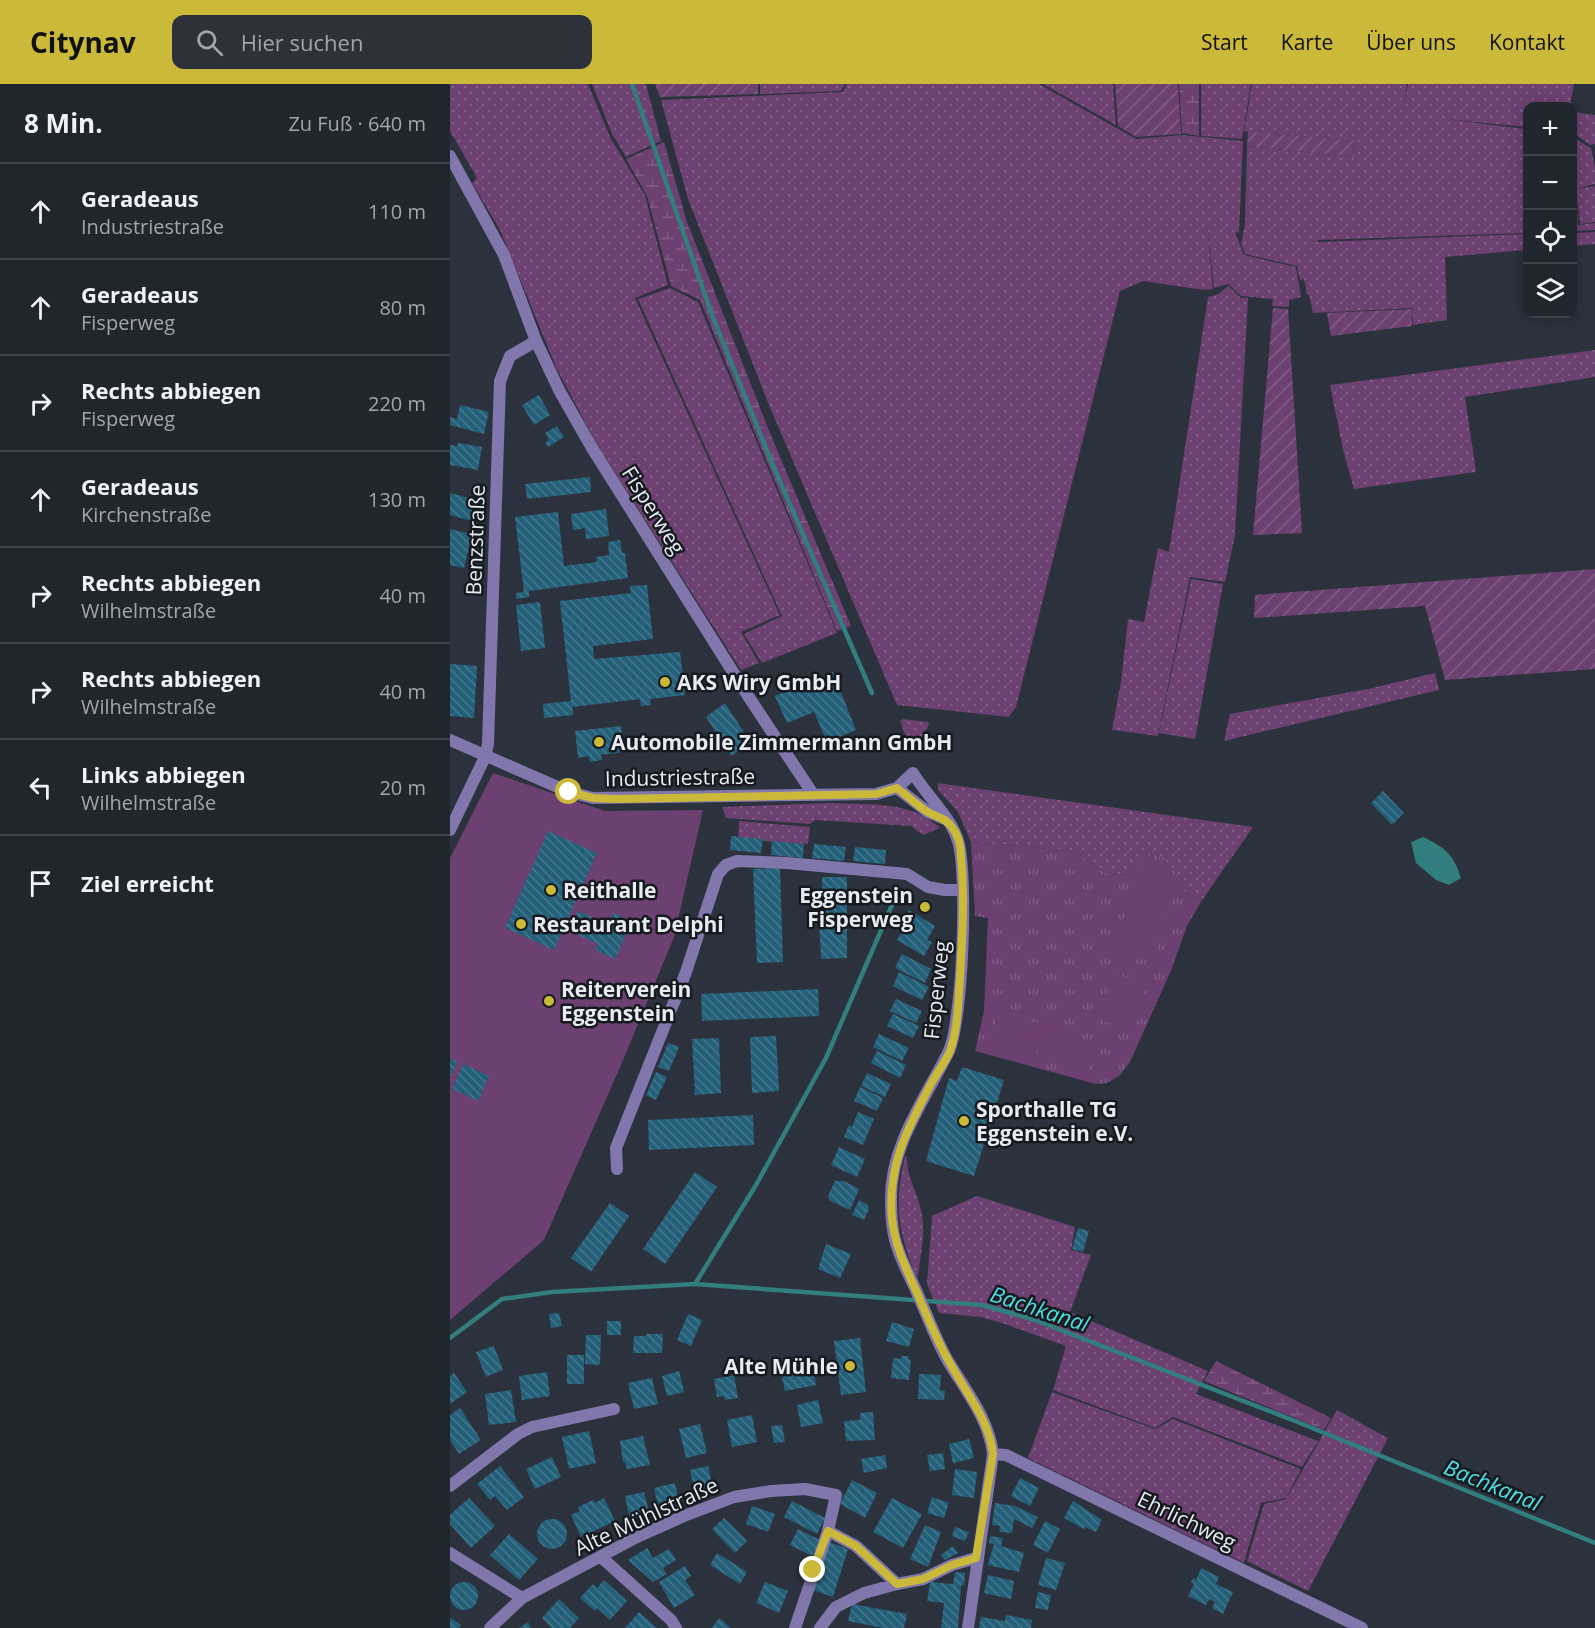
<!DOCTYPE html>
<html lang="de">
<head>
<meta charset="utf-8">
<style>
	:root { --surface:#20262e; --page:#2d323a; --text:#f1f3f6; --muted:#a2a5aa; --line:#3d434a; --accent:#cbba39 }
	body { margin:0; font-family:"Open Sans",sans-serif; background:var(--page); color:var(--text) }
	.controls { position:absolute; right:18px; top:18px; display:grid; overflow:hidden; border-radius:12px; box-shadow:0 3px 15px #0003 }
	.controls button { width:54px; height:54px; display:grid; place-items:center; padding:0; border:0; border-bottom:2px solid var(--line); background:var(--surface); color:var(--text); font:30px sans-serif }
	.stop { position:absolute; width:18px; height:18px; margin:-14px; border:4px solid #cbba39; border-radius:50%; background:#fff }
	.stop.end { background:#cbba39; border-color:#fff; box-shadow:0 2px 6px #0008 }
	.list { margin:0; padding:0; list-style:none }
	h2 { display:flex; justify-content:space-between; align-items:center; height:78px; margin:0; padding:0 24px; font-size:26px }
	h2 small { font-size:20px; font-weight:400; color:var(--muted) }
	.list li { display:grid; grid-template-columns:39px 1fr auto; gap:18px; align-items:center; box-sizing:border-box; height:96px; padding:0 24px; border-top:2px solid var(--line) }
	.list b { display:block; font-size:22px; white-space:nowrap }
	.list p { margin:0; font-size:20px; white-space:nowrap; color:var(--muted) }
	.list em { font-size:20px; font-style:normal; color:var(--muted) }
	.icon { flex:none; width:33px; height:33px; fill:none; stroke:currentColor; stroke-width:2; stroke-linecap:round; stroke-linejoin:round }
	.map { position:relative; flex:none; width:1145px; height:1544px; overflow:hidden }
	header { display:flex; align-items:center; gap:36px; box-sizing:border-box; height:84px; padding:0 30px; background:var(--accent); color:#111 }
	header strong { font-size:28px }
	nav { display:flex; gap:33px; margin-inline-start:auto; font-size:21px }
	.search { width:420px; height:54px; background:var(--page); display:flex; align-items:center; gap:15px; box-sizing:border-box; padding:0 21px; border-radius:12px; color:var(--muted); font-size:22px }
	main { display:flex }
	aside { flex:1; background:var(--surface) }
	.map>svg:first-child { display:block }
</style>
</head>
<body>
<header>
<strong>Citynav</strong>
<div class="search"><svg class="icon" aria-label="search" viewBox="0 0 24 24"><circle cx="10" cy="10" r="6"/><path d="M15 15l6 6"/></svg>Hier suchen</div>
<nav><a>Start</a><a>Karte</a><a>Über uns</a><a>Kontakt</a></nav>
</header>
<main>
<aside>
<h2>8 Min.<small>Zu Fuß · 640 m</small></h2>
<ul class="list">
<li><svg class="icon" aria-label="ahead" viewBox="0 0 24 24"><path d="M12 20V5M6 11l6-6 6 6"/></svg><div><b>Geradeaus</b><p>Industriestraße</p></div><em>110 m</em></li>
<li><svg class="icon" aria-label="ahead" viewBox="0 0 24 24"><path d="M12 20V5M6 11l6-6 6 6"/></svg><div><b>Geradeaus</b><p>Fisperweg</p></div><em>80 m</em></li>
<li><svg class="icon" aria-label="right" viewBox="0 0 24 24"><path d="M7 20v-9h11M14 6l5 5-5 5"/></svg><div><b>Rechts abbiegen</b><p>Fisperweg</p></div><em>220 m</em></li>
<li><svg class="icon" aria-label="ahead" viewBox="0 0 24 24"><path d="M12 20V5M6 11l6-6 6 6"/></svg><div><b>Geradeaus</b><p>Kirchenstraße</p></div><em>130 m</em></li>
<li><svg class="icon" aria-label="right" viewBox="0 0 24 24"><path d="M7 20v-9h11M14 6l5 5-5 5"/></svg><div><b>Rechts abbiegen</b><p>Wilhelmstraße</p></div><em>40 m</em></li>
<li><svg class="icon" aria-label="right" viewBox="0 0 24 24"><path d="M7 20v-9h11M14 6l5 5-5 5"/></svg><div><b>Rechts abbiegen</b><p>Wilhelmstraße</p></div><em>40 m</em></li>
<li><svg class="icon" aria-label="left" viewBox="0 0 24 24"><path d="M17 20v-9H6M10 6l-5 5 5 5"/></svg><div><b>Links abbiegen</b><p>Wilhelmstraße</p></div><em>20 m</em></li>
<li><svg class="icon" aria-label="arrive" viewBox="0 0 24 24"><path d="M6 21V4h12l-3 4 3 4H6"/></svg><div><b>Ziel erreicht</b></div></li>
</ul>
</aside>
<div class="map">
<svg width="1145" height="1544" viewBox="0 0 1145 1544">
	<defs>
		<pattern id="grass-dots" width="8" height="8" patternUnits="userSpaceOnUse" patternTransform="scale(1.5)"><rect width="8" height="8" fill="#6c4070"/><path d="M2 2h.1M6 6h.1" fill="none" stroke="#815c85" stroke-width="1.8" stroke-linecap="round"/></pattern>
		<pattern id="wetland-marsh" width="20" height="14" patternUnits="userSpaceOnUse" patternTransform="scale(1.5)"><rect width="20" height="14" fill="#6c4070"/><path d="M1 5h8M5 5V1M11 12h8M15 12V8" fill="none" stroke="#815c85"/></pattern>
		<pattern id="park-tufts" width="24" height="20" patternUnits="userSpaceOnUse" patternTransform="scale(1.5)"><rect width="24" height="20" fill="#6c4070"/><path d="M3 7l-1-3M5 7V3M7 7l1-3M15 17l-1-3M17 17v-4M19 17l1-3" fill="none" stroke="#815c85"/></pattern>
		<pattern id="garden-furrows" width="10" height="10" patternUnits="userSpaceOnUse" patternTransform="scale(1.5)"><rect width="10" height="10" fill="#6c4070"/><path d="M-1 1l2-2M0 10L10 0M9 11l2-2" fill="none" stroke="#815c85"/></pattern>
		<pattern id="building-back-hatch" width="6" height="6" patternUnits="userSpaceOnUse" patternTransform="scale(1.5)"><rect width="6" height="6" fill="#246079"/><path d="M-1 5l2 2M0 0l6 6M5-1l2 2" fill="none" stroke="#44778c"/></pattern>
	</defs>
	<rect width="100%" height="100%" fill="#2b323d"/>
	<!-- grass -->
	<path fill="url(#grass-dots)" d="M0,0H138L160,53L195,111L218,201L185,214L330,531L291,548L309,579L291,586L146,359L106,283L50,146L22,99L27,94L0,47Z
		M142,0H196L211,57L176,73L162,50Z
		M310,0H395L391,7L310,10Z
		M397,0H589L686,55L732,51L793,57L789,149L782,147L785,148L794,171L846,183L851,213L839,216V223L822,222L823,215L791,212L778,200L764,204L757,138L763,205L754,206L693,197L670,207L566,623L559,633L447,621L319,321L238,115L211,16L393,8Z
		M593,0H663L666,41Z
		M751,0H801L792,55L751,52Z
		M802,0H957L955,20L958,0H1124L1120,22H1078L1077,43L994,35L1077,45V149L867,156L868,158L1077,150V166L995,173L997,236L963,241V224L863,229L859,211H857L854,195L850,196L847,182L795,170L791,160L795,140L797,62L903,73L904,57L794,47Z
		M1123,28L1145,31V60L1140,61L1123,49Z
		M1122,53L1141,64L1145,84V100L1125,105L1145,102V138L1130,140L1126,108L1128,141L1145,139V146L1123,147Z
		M1145,148V160L1123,162V149Z
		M778,202L791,214H798L785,451L775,498L740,493L708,652L662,646L671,598L678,535L694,538L708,464L719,468L758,213L769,210Z
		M220,204L248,218L387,549L312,579L294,550L332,532L188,215Z
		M1145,266V293L1015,313L1026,388L904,405L893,366L880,301Z
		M741,495L773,500L745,655L709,649Z
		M985,589L989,606L774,657L780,630L918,605Z
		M453,635L478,638L479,641L464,665L460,663L450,637Z
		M487,699L803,743L752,816L736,810L728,793L679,791L653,788L625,767L521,758L508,728L489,707Z
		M379,719C417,721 461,716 490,744L473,751L461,742L365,736L360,740L276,734L272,723Z
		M289,737L360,743L358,760L288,755Z
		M455,1072L457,1073C456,1092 467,1107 471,1126C476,1148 471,1170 468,1191L466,1192C447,1146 444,1120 455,1072Z
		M527,1112L625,1143L621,1166L641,1171L620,1228L758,1287L746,1310L868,1357L852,1383L723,1333L705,1344L603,1306L616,1262L555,1240L531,1233L489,1229L477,1200L482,1132Z
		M602,1308L705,1345L723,1335L851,1385L836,1414L811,1419L794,1479L578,1374Z
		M887,1326L938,1354L858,1507L797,1477L814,1420L836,1415Z"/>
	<!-- wetland -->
	<path fill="url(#wetland-marsh)" d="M729,0H749V52L732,49Z
		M214,58L237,138L318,344L401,542L387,547L250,216L221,202L197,112L176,75Z
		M766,1277L881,1334L874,1346L754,1297Z"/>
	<!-- park -->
	<path fill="url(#park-tufts)" d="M521,758L625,767L653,788L678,791L694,771L713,773L729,793L736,810L752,816L737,842L720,889L680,978L670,991L657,999L646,1000L525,967L534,927L538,834L525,832Z"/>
	<!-- garden -->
	<path fill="url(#garden-furrows)" d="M205,0H308V10L210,13Z
		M665,0H728L731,50L686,53L668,42Z
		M798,47L904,57L903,73L797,62Z
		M823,224L838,225L852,449L803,451Z
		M963,225L962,242L881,252L877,229Z
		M1145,485V585L995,596L975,522L804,534L805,511Z"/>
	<!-- pitch -->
	<path fill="#6c4070" d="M43,689L155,727L253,726L224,853L171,981L94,1156L0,1236V774Z
		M685,783L724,792L704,877L666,869Z
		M663,890L696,898L685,945L652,937Z
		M548,929L592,940L582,981L538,970Z
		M593,945L646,958L639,988L586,974Z"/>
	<!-- water -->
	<path fill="#327d7e" d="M973,753C996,764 1003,770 1011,794L999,801L986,796L966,779L961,758Z"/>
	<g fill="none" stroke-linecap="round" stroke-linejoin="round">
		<!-- stream -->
		<path stroke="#327d7e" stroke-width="4.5" d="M182,0L262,231L322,379L422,609
			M245,1200L306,1101L376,974L445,814
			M0,1254L52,1215L102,1208L245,1200L532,1221L585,1236L845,1337L1145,1459"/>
	</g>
	<!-- building -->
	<path fill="url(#building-back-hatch)" d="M89,311L100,331L84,341L72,321Z
		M10,321L39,328L34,350L0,341V333L7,335Z
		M107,342L114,353L98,363L95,359L99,356L95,349Z
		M8,359L32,363L28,386L0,381V361L7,362Z
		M140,393L141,408L77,415L75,400Z
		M0,409L31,417L25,442L21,441L22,437L0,431Z
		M156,425L159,452L136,455L135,444L123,446L121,430Z
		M108,428L114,482L147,478L146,473L159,471L158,458L170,456L172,469H175L178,494L79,507V513L66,515V509L74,508L65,433Z
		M0,445L22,450L14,484L0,481Z
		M197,501L203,555L143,562L144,575L230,568L235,611L200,615L201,621L191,622L190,615L122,623L123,631L94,634L93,620L121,617L110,517L181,509L180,502Z
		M90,518L95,564L71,567L66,521Z
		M0,580L27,582L24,634L0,632Z
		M383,588L406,646L377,658L364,628L337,639L325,612Z
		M275,619L301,659L281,672L256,633Z
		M171,642L174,668L151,671L152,676L140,678L139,672L128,674L125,647Z
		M933,707L954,729L942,741L921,719Z
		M98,747L147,769L104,866L55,844Z
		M281,752L313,755L311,769L280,766Z
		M322,757L354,760L353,774L321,771Z
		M364,760L396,763L394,777L362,774Z
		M405,763L436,766L435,780L403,777Z
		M330,784L333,878L307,879L303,785Z
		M372,793H397V874L371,875L369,836H373Z
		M475,819L479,821L476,828L472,826Z
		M459,826L485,842L477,856L482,858L474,872L447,856L455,842L451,839Z
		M128,827L159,840L163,829L182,837L165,875L145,866L148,860L119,847Z
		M452,870L481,885L475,899L445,884Z
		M449,888L479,903L472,916L443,902Z
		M368,905L369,932L252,937L251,910Z
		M446,915L472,927L466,939L440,927Z
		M443,930L469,942L463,954L437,942Z
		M429,950L459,964L452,977L423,963Z
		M326,952L329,1007L302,1009L300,953Z
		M269,954L271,1009L245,1011L242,955Z
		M218,959L229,963L219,987L208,983Z
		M427,967L456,981L450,994L421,979Z
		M0,974L7,978L0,994Z
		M13,980L39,992L28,1017L2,1005Z
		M512,983L554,996L524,1092L476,1077L499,994L507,997Z
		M206,988L217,993L206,1016L196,1011Z
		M417,989L441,1000L435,1013L411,1002Z
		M410,1003L433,1014L427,1027L404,1017Z
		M408,1028L424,1035L413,1061L394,1053L399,1041L402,1043Z
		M303,1031L304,1061L199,1066L198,1036Z
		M389,1063L415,1075L407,1093L381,1081Z
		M245,1088L267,1103L215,1180L193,1165Z
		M385,1097H394L409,1105L400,1126L380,1117L378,1112Z
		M409,1116L418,1121L419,1125L414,1136L402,1131Z
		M160,1119L179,1132L141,1188L121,1174Z
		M628,1144L639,1147L633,1168L622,1165Z
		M376,1160L401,1170L390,1194L368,1185Z
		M109,1229L112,1242L101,1244L99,1230Z
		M238,1230L252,1236L241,1262L227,1256Z
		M157,1237H171V1251H157Z
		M442,1238L464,1245L459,1263L436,1257Z
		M196,1250H213L212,1269H183L184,1252H196Z
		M136,1251H151L150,1281L135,1280Z
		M410,1254L416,1308L391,1311L384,1257Z
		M44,1262L53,1286L36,1293L26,1268Z
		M117,1271H134V1300H117Z
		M451,1272H459L458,1275L461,1276L459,1296L441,1294L443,1274L451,1275Z
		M362,1278L366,1301L335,1307L330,1284Z
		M229,1287L234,1308L217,1312L212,1292Z
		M97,1288L100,1312L72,1316L69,1292Z
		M4,1289L17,1308L0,1320V1292Z
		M469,1290L491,1291L490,1306L495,1307L494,1316L468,1315Z
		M284,1291L288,1314L275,1316L274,1312L267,1313L264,1295Z
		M202,1294L208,1320L184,1325L178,1299Z
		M61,1306L66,1338L39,1341L35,1310Z
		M368,1316L373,1339L351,1343L347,1321Z
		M10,1324L31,1356L9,1370L0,1356V1331Z
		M423,1328L425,1356L396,1357L394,1337L410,1336V1329Z
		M302,1331L307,1358L282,1363L277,1336Z
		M250,1340L257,1369L236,1374L229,1345Z
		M332,1341L335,1358L324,1359L321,1342Z
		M139,1347L146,1379L119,1385L112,1353Z
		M193,1352L200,1381L177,1385L175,1378H173L170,1357Z
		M519,1355L524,1374L503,1379L499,1360Z
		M493,1369L495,1385L480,1387L477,1371Z
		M435,1371L437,1384L414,1389L411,1375Z
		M102,1373L111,1393L85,1405L76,1385Z
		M50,1382L74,1413L57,1426L45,1412L40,1416L27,1400Z
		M258,1382L263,1404L245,1408L240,1386Z
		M505,1385L527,1388L524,1414L502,1411Z
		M570,1394L589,1404L580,1422L561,1412Z
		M402,1396L427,1409L415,1434L390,1420Z
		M225,1399L230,1421L209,1426L204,1404Z
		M194,1408L200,1431L180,1436L175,1412Z
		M482,1413L499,1419L494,1434L477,1429Z
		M19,1414L45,1442L21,1464L0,1440V1431Z
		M154,1414L165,1437L131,1453L121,1431L130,1427L128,1423L143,1416L145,1419Z
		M442,1414L472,1430L453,1464L423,1448Z
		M342,1417L375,1434L367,1450L334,1433Z
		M623,1417L652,1436L646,1448L635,1443L634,1445L614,1434Z
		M545,1419L565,1422L588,1433L582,1444L564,1435L562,1449L549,1448L550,1442L542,1441Z
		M302,1422L325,1430L318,1448L296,1440Z
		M274,1434L297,1457L285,1469L262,1445Z
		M87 1450a15 15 0 1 1 30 0a15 15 0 1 1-30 0Z
		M595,1437L610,1445L598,1469L583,1461Z
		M475,1441L491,1448L478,1483L460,1475Z
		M505,1443L519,1448L515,1457L502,1452Z
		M348,1445L370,1456L362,1472L340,1461Z
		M59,1450L88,1475L69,1496L40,1471Z
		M540,1452L553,1454L551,1462L574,1469L569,1488L538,1481L544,1460L539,1459Z
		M379,1458L398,1465L383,1513L363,1506Z
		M503,1462L508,1469L495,1476L491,1471Z
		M197,1464L203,1474L219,1465L226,1476L213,1484L217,1490L203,1498L178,1476Z
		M267,1469L297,1488L290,1500L260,1481Z
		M596,1474L615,1479L606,1506L588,1501Z
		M235,1482L241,1492L235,1496L245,1511L224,1524L209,1498Z
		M751,1484L769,1493L766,1500L783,1508L773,1530L762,1524L765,1518L759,1515L756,1521L738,1512L744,1500L741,1498L743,1494L746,1496Z
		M505,1488L515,1489L514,1501H511L508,1544H491L494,1519L477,1517L480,1498L503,1500Z
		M538,1491L564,1497L561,1515L534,1509Z
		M154,1496L177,1517L160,1536L147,1524L145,1527L130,1514L143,1500L147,1504Z
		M0 1512a14 14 0 1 1 28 0a14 14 0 1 1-28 0Z
		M315,1498L338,1507L329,1529L306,1519Z
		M588,1508L601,1511L598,1526L585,1524Z
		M109,1515L129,1534L120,1544H102L92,1534Z
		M402,1520L457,1530L454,1544H433L398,1537Z
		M189,1528L207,1544H175Z
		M556,1531L582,1536L581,1544H529L531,1533L555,1537Z
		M0,1534L11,1541L9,1544H0Z
		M269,1534L281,1544H262Z
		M78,1538L81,1544H69Z"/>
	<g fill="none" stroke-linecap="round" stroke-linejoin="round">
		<!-- street -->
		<path stroke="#8177ad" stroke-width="12" d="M0,72L54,171L86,257L109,306L142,364L300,615L363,710
			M0,656L119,708L143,714L426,710L447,704L463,689C476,711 501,733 508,757C518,789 513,940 498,969C475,1015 440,1062 441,1116C441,1132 442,1150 448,1165C453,1181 462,1196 468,1211C478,1233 486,1256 498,1277C516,1307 539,1335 543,1370L518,1544
			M447,704L478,728L495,735
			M0,746L35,673L38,660L50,297L60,272L86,257
			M167,1085L166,1064L236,888L268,790L276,781L287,777L337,779L457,790L478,803L495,806H512
			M543,1370L556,1371L912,1544
			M0,1402L68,1350L82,1343L164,1325
			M0,1469L72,1514
			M151,1473L221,1536L226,1544
			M40,1544L72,1514L187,1453L234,1432L284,1413L321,1407L355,1405L386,1411L378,1447L406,1462L447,1500L473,1495L502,1481L526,1474
			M345,1544L378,1447
			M370,1544L386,1523L414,1509L447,1500"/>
	</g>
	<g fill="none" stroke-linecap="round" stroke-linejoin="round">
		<!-- route -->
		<path stroke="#cbba39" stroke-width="8" d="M119,708L143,714L166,715L426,710L447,704C457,712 466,720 476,727C485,733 495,733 502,743C508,751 511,763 511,773C515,813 512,855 510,895C508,918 508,945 500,967C495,978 488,988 482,998C458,1044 437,1081 442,1135C445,1163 457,1186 468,1211C478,1235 488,1259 501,1281C517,1310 539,1336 543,1370L526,1474L502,1481L473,1495L447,1500L406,1462L378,1447L363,1486"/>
	</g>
	<!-- markers -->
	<g fill="#cbba39" stroke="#161a1f" stroke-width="2">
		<circle cx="215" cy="598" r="6"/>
		<circle cx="149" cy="658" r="6"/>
		<circle cx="101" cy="806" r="6"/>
		<circle cx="475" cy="823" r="6"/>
		<circle cx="71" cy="840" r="6"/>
		<circle cx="99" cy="917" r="6"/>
		<circle cx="514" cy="1037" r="6"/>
		<circle cx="400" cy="1282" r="6"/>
	</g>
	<g text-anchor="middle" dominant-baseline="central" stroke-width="5" stroke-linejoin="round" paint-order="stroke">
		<!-- street labels -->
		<g font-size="21" fill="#e7ecf3" stroke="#161a1f">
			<text transform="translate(204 426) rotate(58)">Fisperweg</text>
			<text transform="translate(25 456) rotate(-88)">Benzstraße</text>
			<text transform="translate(230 693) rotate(-1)">Industriestraße</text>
			<text transform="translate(486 906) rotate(-84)">Fisperweg</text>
			<text transform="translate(196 1432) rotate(-25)">Alte Mühlstraße</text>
			<text transform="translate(737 1436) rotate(26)">Ehrlichweg</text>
		</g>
		<!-- poi labels -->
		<g font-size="21" font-weight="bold" fill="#e7ecf3" stroke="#161a1f" text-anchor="start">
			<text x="227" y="598">AKS Wiry GmbH</text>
			<text x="161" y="658">Automobile Zimmermann GmbH</text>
			<text x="113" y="806">Reithalle</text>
			<text x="463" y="811" text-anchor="end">Eggenstein<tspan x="463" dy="24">Fisperweg</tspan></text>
			<text x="83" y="840">Restaurant Delphi</text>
			<text x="111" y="905">Reiterverein<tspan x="111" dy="24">Eggenstein</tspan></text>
			<text x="526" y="1025">Sporthalle TG<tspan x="526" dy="24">Eggenstein e.V.</tspan></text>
			<text x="388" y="1282" text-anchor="end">Alte Mühle</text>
		</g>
		<!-- water labels -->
		<g font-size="22" font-style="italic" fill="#4edfe2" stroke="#161a1f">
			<text transform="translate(590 1224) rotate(18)">Bachkanal</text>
			<text transform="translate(1043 1400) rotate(22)">Bachkanal</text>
		</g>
	</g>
</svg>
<div class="controls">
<button>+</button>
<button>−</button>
<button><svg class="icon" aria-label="locate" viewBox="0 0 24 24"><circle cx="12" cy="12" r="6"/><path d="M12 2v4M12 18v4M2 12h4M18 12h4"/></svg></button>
<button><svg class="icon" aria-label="layers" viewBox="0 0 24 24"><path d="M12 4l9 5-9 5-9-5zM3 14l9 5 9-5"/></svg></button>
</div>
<div class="stop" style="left:119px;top:708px"></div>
<div class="stop end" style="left:363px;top:1486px"></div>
</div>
</main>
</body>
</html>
